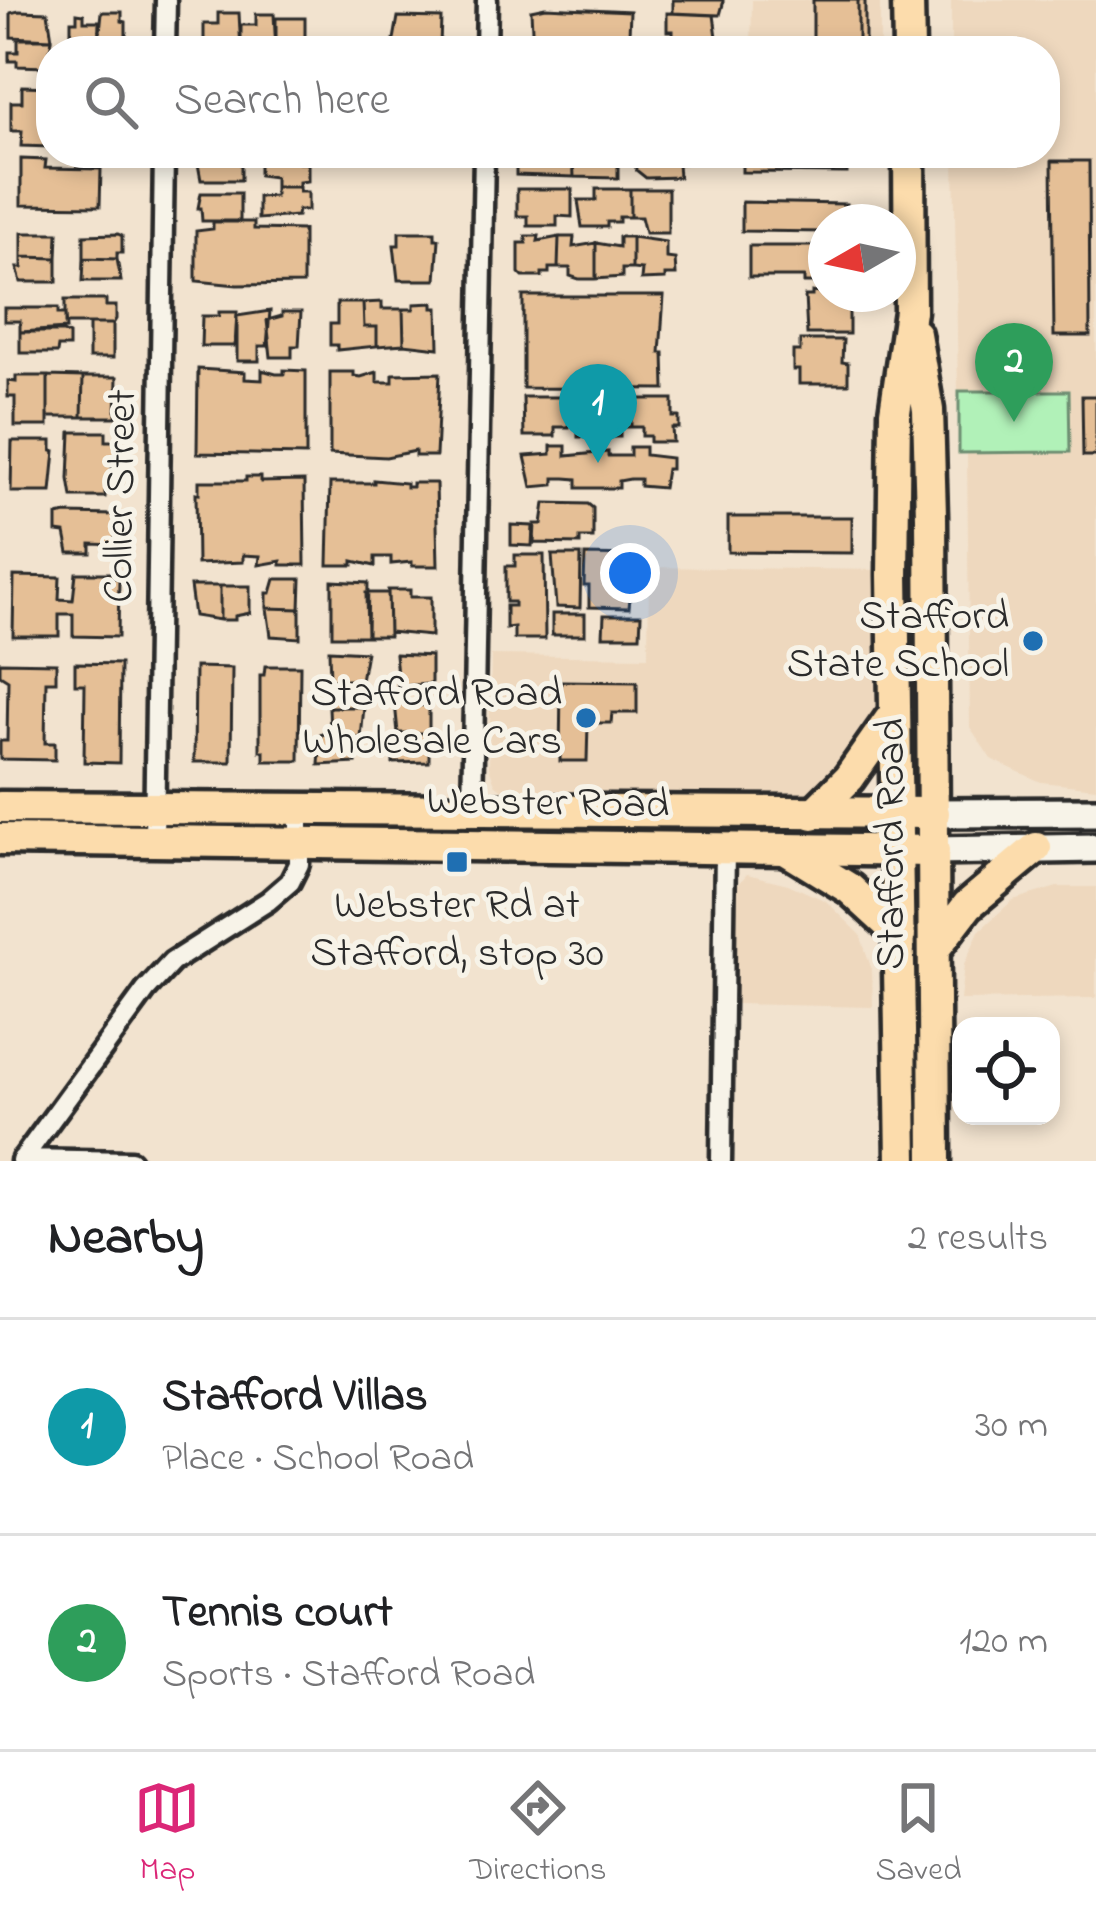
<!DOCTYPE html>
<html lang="en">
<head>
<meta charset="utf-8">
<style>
	:root { --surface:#fff; --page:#f2f2f2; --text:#202124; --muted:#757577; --line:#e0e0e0; --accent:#db2777 }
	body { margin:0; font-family:"Indie Flower",sans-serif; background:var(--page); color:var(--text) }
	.controls { position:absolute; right:36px; bottom:36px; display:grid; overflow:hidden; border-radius:24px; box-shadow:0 6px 18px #0003 }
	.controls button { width:108px; height:108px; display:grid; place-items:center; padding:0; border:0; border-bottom:3px solid var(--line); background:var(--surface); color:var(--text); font:60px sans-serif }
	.compass { position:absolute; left:808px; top:204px; width:108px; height:108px; border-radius:50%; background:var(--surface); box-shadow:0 6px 18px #0003; rotate:261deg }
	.you { position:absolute; left:630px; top:573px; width:42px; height:42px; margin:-30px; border:9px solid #fff; border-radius:50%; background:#1a73e8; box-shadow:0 0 0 18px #1a73e833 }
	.badge { display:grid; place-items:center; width:78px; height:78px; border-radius:50%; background:var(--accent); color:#fff; font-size:39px; font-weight:700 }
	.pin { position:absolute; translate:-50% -99px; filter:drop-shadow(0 3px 6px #0008) }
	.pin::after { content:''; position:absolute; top:63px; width:42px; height:36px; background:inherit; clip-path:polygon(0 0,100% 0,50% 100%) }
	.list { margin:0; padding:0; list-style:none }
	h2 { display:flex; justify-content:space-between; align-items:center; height:156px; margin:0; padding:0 48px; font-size:51px }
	h2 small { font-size:39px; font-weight:400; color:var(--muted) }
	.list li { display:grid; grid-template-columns:78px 1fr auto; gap:36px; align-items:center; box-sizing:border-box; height:216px; padding:0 48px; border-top:3px solid var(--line) }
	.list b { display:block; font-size:45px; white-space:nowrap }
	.list p { margin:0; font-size:39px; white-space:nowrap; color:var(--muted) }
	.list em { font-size:39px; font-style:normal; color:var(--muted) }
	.icon { flex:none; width:66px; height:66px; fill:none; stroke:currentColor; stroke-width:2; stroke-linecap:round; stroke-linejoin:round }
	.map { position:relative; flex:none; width:1096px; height:1161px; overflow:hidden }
	.search { position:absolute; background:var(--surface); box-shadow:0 6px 18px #0003; left:36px; right:36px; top:36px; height:132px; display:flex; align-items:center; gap:30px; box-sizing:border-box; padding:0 42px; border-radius:48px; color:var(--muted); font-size:45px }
	.sheet { height:588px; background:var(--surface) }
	nav { display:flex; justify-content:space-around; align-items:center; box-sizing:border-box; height:168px; border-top:3px solid var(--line); background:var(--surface); font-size:33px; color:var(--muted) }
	nav a { display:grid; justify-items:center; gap:6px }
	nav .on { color:var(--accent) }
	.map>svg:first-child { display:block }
</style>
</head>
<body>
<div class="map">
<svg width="1096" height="1161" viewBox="0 0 1096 1161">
	<rect width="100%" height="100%" fill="#f2e3cf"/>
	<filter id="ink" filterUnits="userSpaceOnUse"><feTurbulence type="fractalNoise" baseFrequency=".00833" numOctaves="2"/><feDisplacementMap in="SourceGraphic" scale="24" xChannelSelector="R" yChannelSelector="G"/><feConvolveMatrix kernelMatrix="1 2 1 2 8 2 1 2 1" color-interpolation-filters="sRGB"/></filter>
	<g filter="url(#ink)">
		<!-- built -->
		<path fill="#eed8be" d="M752,0H880V51H751Z
			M951,0H1096V788L1041,782L991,759L970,727L967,454L959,453L954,153H1045V51H951Z
			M649,567L883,570L884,677L873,725L858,752L812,794L794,800L512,798L495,784L489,767L491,655L648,657Z
			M747,874L788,884L826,901L860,934L872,970L873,1007L735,1004L738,884Z
			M1057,887H1096V998L960,1000L964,965L979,931L1013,900Z"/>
		<!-- green -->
		<path fill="#b1f1b8" stroke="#6e8e72" stroke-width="3" d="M959,391H1069L1070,452L959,453Z"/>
		<!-- building -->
		<path fill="#e5bf96" stroke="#2b2b2b" stroke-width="3" d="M673,0H723V4L720,15L673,13Z
			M813,0H858V51H813Z
			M858,0H865V51H858Z
			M545,7L630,11L629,35H638V51H533L531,10Z
			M19,11L48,12L52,39L11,37V13Z
			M102,12H122V21L126,22V51H98Z
			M77,13L84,14V21H99L98,51H71V21H77Z
			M218,13H239L241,51H204V24H218Z
			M667,13L714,15L717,37H673V31H667Z
			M256,14H274L276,51H241V25H256Z
			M398,17L441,18L440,45H445V51H392Z
			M276,18H305V51H276Z
			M673,37H717V49L667,51V43H673Z
			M18,39H52L47,67L17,66V61H9V52H18Z
			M22,86L51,87V147L21,146L22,131H11V102H22Z
			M202,153H241V180H201L198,164Z
			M259,153L297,157L299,163H308V181L299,182V187H275V177L259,175Z
			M529,153H573L574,177L516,175V158L529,159Z
			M573,153H618V178L574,177Z
			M693,153V163L678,164L679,177L646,178L636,170L635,156Z
			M742,153H847V173L742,172Z
			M21,159L46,160L45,168L101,169L100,206L21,205Z
			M1052,161H1089L1090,336H1054Z
			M275,187H299V192H308V210H298L297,216L258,219V197L275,196Z
			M517,189H572V217L557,216V226H528V216H517Z
			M596,189H630V217H619V222H607V227H582L578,200H596Z
			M630,189H668V233H645L641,217H630Z
			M201,193H240V221H202L201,208H198Z
			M742,202L846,204V222H826V232L742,231Z
			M213,222H254V229L303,230V284L237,285L196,281V231L213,229Z
			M399,232H435V239H439L436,280H398L394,245H399Z
			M22,233H58L57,258L22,257Z
			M118,234L122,236V253H117V259L84,258V235Z
			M526,236H539L538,241L559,237L558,268H549V273H542V277H523L519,273V243H526Z
			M559,237H574L573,247L596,243V279H579L570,276V268H558Z
			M619,237H632V269H622V277L596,279V243L619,247Z
			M632,237L666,242V258L675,259L676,275H665V279L641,280L642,270L632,269Z
			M749,246H826V283H804V277H749Z
			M22,257L57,258V282H21L17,268H22Z
			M84,258L117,259L121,281H83Z
			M812,292L839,296V304H849V334H807L805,296H812Z
			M523,296H664L660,353H664L665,389L523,388Z
			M65,300H106V306H116V319L113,324H65Z
			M382,302V309H403L404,344L377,346V327H364L363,303Z
			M337,303H363L364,327H377V346L337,350V345H330V324H337Z
			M433,303V308H438L439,348L404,344L403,309H414V304Z
			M4,308H58V314H65L66,329L20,332V321H4Z
			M270,311L267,346H259V361H237V316Z
			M219,312H237L235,346H201L202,316H219Z
			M282,312H301L299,346H292V357H271L267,320L282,316Z
			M89,324H113V358H89Z
			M20,332H63L69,335V347H58L57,353H20Z
			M800,340H843L842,362L848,363V384H799V370H793V351H800Z
			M198,369L245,372V379L262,380V370L276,374H284V370L306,371V455L197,453Z
			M330,372H354V376L361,377L377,372V382H393V374L440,373L436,456H415V451L386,457L330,454Z
			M16,376H48V426H15V397H8V381L16,382Z
			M48,376L83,377L82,417H48Z
			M83,377H117L116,417H82Z
			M1082,396H1096V456H1083Z
			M523,397H569V427H555V436H524Z
			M592,399H631V427H620V437H578V412H592Z
			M631,399H673V417H679V428H672L673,442H650V436H642V427H631Z
			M71,432H106V441H119L120,458L112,461V473L119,477V492H105V497H72L69,479Z
			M12,441H52V451H55L51,492H11Z
			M551,446H566V456L608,452V456H630V447H645V455L671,458V469H666L663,488L640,486V479H630L619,481V488H577V479L565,478H554V485L532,487L525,456L551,454Z
			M246,477H261V482L304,481L305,565H281V561L259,565L260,556L243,555V562L197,564L196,493L199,494V481H246Z
			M374,480L406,483V487H412V483H436L438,566H412V562L391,564V557H375V566L353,561V565H328L330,483H374Z
			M545,503L588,504L593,508V538H580V544L534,543L535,524H542Z
			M67,514L115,515V545L91,544V553H69L65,533L57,532V516Z
			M728,517H852V553L728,552Z
			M511,525L533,526L532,546L511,545Z
			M515,555H544L545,639H514V627L506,628V606H514V602H506V566H515Z
			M552,555H581L580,608L556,607Z
			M585,555L634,556L629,608L589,607V586H584Z
			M76,573H113V578H119L118,637L73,636V614H59V636H13L14,576L60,577L59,599L73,600Z
			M275,579H301L300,609L267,608V593H271Z
			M332,581L368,583L367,636H332Z
			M190,586H220V620L194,616Z
			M220,586H250V613L235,616V620H220Z
			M388,590H410V597H431V636L389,632Z
			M366,593H388L389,636H367Z
			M267,608L300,609V638L271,636Z
			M552,614H585V635H552Z
			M604,615H641L640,636H603Z
			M329,650L366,652L361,680H330Z
			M395,654L431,656V684L398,686Z
			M0,662L56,663V681H46L45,743H55V760L0,759V741H7L8,680L0,675Z
			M75,663L120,664L119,763L84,762L85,684H75Z
			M265,666H300L299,761H264V751H260V675H264Z
			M195,667L232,668L231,762H194Z
			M330,680H361L364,707H329Z
			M561,681L637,682V713H612L611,723H588L587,761H560Z
			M395,703L429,706V733H398Z
			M329,707H364L361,738H340V734L330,733Z
			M398,733H429V762L393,763V742H398Z
			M321,734L353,738L356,763L319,765Z"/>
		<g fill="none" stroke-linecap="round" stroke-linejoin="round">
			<defs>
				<path id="minor" d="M165,51L166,0
					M486,51L487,0
					M472,810L484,153
					M154,841L164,153
					M22,1159L131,1161
					M21,1161L146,990L172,962L268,901L290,882L299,864V809
					M721,1161L725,848"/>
				<path id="secondary" d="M934,813L1096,812
					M934,851L1096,848"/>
				<path id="primary" d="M0,807L934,813
					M0,839L934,851"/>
				<path id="trunk" d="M908,0L909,51
					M915,334L928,410L931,516L935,1161
					M813,814L849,778L894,714
					M785,849L850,889L900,935
					M935,948L968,905L1036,848
					M902,1161L893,575L895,412L910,311L909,153"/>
			</defs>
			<!-- minor casing -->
			<use href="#minor" stroke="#2b2b2b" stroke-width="27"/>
			<!-- secondary casing -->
			<use href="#secondary" stroke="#2b2b2b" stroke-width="36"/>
			<!-- primary casing -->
			<use href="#primary" stroke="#2b2b2b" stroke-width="39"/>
			<!-- trunk casing -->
			<use href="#trunk" stroke="#2b2b2b" stroke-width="39"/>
			<!-- minor -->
			<use href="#minor" stroke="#f7f3e8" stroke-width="18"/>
			<!-- secondary -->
			<use href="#secondary" stroke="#f7f3e8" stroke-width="27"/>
			<!-- primary -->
			<use href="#primary" stroke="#fcdcac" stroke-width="30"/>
			<!-- trunk -->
			<use href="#trunk" stroke="#fcdcac" stroke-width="30"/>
		</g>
	</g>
	<!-- markers -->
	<g fill="#1f6fb2" stroke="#f7f3e8" stroke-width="4.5">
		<circle cx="1033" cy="641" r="12"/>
		<circle cx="586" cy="718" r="12"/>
		<rect x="445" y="850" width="24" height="24" rx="6"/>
	</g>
	<g text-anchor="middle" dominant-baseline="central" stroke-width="10" stroke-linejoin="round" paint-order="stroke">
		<!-- street labels -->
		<g font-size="42" fill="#2b2b2b" stroke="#f7f3e8">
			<text transform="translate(122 496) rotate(-89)">Collier Street</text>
			<text transform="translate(548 804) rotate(1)">Webster Road</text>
			<text transform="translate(892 844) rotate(-90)">Stafford Road</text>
		</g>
		<!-- poi labels -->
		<g font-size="42" fill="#2b2b2b" stroke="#f7f3e8" text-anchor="end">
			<text x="1009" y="617">Stafford<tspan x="1009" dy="48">State School</tspan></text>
			<text x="562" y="694">Stafford Road<tspan x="562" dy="48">Wholesale Cars</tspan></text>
			<text x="457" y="906" text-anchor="middle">Webster Rd at<tspan x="457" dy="48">Stafford, stop 30</tspan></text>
		</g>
	</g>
</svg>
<div class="controls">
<button><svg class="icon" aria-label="locate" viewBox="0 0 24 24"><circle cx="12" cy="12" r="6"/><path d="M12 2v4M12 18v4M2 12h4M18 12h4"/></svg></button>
</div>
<svg class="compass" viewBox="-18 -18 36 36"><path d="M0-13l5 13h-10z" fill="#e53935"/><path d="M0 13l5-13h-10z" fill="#757577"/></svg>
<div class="you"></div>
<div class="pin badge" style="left:598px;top:463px;background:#0f9aa8">1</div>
<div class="pin badge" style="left:1014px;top:422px;background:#2e9e5b">2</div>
<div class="search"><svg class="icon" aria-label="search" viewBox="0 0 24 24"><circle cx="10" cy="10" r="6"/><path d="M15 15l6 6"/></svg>Search here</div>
</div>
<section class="sheet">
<h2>Nearby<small>2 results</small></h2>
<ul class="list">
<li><span class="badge" style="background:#0f9aa8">1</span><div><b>Stafford Villas</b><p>Place · School Road</p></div><em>30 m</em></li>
<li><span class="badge" style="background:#2e9e5b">2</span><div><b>Tennis court</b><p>Sports · Stafford Road</p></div><em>120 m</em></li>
</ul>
</section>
<nav>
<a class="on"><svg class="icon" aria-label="map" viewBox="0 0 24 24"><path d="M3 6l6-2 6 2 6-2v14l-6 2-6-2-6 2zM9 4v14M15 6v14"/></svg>Map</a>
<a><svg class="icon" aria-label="directions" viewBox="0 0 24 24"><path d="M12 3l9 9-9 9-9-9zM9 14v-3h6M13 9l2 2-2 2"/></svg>Directions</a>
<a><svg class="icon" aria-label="saved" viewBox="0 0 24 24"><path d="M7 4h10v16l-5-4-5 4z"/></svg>Saved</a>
</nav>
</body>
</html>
